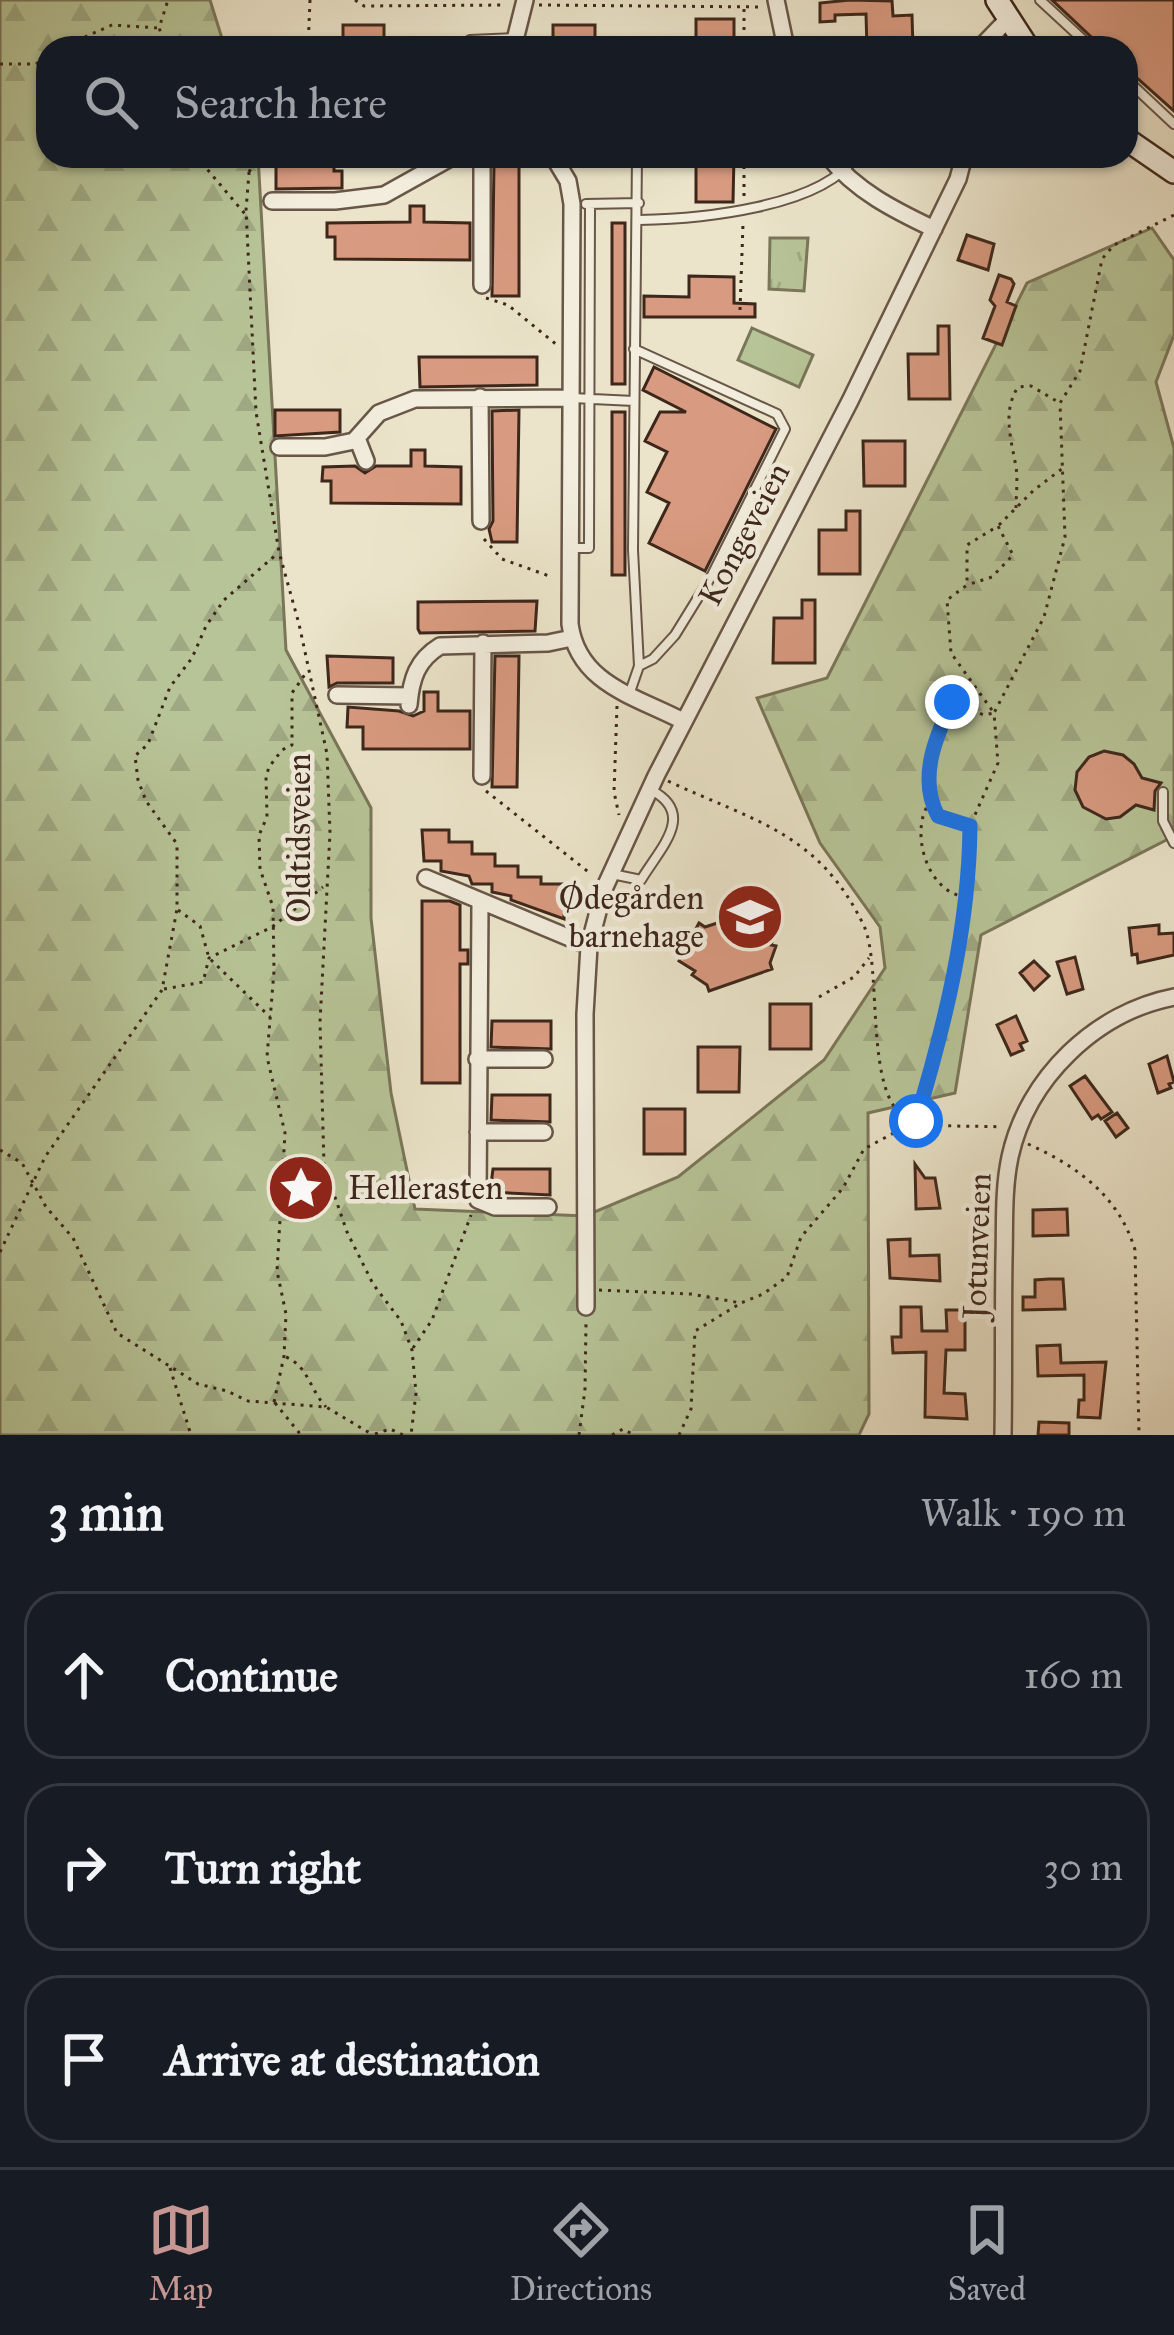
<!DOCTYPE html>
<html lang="en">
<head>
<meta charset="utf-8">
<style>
	:root { --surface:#171b24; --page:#20242c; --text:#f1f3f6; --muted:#9ea1a6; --line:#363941; --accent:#c59692 }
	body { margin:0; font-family:"IM FELL Great Primer",serif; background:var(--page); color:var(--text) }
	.stop { position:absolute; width:36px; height:36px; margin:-27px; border:9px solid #1a73e8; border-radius:50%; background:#fff }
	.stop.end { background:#1a73e8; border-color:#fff; box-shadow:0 3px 12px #0008 }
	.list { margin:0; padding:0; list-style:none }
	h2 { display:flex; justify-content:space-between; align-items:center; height:156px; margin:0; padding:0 48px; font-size:51px }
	h2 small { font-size:39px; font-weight:400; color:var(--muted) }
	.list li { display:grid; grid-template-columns:78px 1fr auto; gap:36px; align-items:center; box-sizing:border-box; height:168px; margin:0 24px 24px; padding:0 24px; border:3px solid var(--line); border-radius:36px }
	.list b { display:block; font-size:45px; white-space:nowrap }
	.list em { font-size:39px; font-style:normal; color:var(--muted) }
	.icon { flex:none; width:66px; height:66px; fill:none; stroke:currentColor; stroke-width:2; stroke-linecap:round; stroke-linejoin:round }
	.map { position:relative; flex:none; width:1174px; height:1435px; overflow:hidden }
	.search { position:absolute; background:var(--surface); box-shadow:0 3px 9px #0004; left:36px; right:36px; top:36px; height:132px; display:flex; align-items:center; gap:30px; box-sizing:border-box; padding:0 42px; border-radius:36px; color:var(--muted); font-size:45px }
	.sheet { height:732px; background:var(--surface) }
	nav { display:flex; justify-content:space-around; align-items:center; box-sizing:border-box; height:168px; border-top:3px solid var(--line); background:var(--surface); font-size:33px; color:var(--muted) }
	nav a { display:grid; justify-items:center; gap:6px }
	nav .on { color:var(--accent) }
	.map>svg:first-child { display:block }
</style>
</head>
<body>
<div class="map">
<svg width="1174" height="1435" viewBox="0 0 1174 1435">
	<defs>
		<pattern id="forest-firs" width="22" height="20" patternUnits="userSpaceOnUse" patternTransform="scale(3)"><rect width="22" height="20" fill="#b7c497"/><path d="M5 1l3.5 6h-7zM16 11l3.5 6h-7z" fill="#9ea882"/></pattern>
		<pattern id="park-tufts" width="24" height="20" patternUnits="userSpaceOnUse" patternTransform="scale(3)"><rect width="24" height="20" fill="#b7c497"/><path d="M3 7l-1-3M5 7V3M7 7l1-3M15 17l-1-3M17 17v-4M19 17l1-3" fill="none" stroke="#9ea882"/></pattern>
	</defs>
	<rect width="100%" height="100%" fill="#ebe4ca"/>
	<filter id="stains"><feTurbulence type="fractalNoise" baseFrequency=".00167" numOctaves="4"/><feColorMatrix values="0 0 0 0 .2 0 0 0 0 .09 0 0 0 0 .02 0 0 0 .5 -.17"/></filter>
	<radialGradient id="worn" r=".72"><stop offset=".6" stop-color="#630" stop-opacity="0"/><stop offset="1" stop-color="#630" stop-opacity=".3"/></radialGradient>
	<!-- forest -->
	<path fill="url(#forest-firs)" stroke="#7a7659" stroke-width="3" d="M0,0H210L225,48H48V156H258L286,650L371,808V918L391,1093L415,1209L585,1216L678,1177L824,1060L885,968L880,927L820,843L757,698L827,678L1027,283L1152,228L1174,260V335L1156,382L1174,448V836L981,935L955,1093L868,1113L869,1414L859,1435H0Z"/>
	<!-- park -->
	<path fill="url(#park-tufts)" stroke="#7a7659" stroke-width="3" d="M770,238H808L804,291L769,289Z"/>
	<!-- garden -->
	<path fill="#b7c497" stroke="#7a7659" stroke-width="3" d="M752,328L813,355L799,387L738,360Z"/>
	<!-- building -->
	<path fill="#d89a80" stroke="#3d271b" stroke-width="3" d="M850,0L892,1L893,16L912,15L913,48H867L866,14L835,15V21L820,22V3Z
		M1052,0H1174V111L1126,68V48H1103Z
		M696,19H734V48H696Z
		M343,25H384V48H343Z
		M553,25H595V48H553Z
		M696,156H734L733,202H696Z
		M276,164H334V171H342V188L276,189Z
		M494,164H519V296H492Z
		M410,206H424V222L470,223V260L335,259V237H327V223L410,222Z
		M612,223H625V384H612Z
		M967,235L994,244L988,270L958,260Z
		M999,275L1011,279L1014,284L1007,302L1016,306L1002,345L983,338L995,306L990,300Z
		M689,276L734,277V303L755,304V317H644V296L689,297Z
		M938,326H949L950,399H909L908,354H938Z
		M419,357H537V385L420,387Z
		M654,367L776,429L705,571L649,543L669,503L647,492L667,452L645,441L660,412H686L643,390Z
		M275,410H340V432L275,436Z
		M519,410L517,542H492L489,529L493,521L492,411Z
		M612,412H625V575H612Z
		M863,441H905V486H864Z
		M411,450H425V466L461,467V504L331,503V481H322L323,467L355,466L365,473L376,466H411Z
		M846,511H860V574H819V530H846Z
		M802,600H815V663H773L774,618H802Z
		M537,601L535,631L420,633L418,629V602Z
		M327,656L393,658V683H337L329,687Z
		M495,656H519L517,787H492Z
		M424,692H438V711H470V749H363V727H347L348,707L399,711L413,716L424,711Z
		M1104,751L1123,755L1134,764L1142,778L1161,783L1155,791L1154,810L1136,805L1120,817L1106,819L1083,807L1075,790L1077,772L1089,757Z
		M422,830H449V842H472V854H495V866H518V877H541V884H565L564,919L511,900V896L492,892V884H472L469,876L441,871V861H424Z
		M422,901H450L460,905V950H468V964H460V1083H422Z
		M738,909L778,927L771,945L776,946L770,963L772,969L709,991L707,985L692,975L695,971L679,961L699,923L705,927L736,917Z
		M1159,925V934L1174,933V955L1138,963L1137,954L1132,955L1129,928Z
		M1075,957L1083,989L1067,994L1057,962Z
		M1034,961L1049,976L1034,990L1020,973Z
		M770,1004H811V1049H770Z
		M1016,1016L1027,1041L1020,1044L1023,1050L1011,1055L997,1025Z
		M492,1021H551V1049L491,1047Z
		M698,1047H740L739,1092H698Z
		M1167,1056L1174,1082L1169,1084L1171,1088L1158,1093L1149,1064Z
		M1085,1076L1112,1112L1101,1119L1098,1115L1092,1119L1070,1086Z
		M492,1095H550V1122L491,1120Z
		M644,1109H685V1154H644Z
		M1117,1113L1128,1128L1116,1137L1105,1121Z
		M915,1164L925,1178H935L940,1208L916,1209Z
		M493,1169H550V1195L490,1192Z
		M1067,1209L1068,1235L1033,1236V1210Z
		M910,1239V1256L939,1255L940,1281L890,1278L888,1240Z
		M1049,1279H1063L1065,1309L1023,1310V1297H1035V1280Z
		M901,1307H921L922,1331H947L946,1310H965V1350H946L944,1393L965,1394L967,1419L925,1417L926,1352L893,1353L892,1337H901Z
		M1060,1345L1061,1363L1106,1362L1100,1418L1078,1417L1079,1400H1084V1375L1038,1376L1037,1346Z
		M1039,1422L1069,1423V1435H1038Z"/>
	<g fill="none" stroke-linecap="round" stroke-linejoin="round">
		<defs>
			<path id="lane" d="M1040,0L1092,48
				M470,48V40L513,38
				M1126,79L1174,124
				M586,204L639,203
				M639,220C698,219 822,208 856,156
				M634,349L777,414L785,429L712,575L675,635L653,659L639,666
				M572,398L634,401
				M572,548H589L590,204
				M629,695L639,666L633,550L637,156
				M1163,792V821L1174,843
				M612,874L641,880C660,848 697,814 651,790"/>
			<path id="street" d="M776,0L786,48
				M513,48L525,0
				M980,48L1008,19
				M482,156V285
				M553,156L568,181L572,204L570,624C578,684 635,696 683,721
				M828,156C856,191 894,210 934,229
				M272,201H335L384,195L454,156
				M480,397L481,521
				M357,438L366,461
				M279,447H325L354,441L379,413L415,399L572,398
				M337,695L410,696
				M409,705C411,679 417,660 440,646L548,643L572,638
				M482,776L483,643
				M426,878L589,946
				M480,903L478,1200L495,1207H548
				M477,1059H544
				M478,1132H544
				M586,1307L585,1014L589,946L604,889L656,776L850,401L958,179L964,156
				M1003,1435C1004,1376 1003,1317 1004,1258C1005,1225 1003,1190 1010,1157C1027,1078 1096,1012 1174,997"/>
			<path id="secondary" d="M997,0L1028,48
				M1126,139L1174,172"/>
		</defs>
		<!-- lane casing -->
		<use href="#lane" stroke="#685647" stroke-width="12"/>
		<!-- street casing -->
		<use href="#street" stroke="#685647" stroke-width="20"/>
		<!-- secondary casing -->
		<use href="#secondary" stroke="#3d271b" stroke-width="26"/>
		<!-- path -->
		<path stroke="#3d271b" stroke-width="3" stroke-dasharray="3 6" stroke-linecap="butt" d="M355,0L364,6L506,5
			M539,5L764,7
			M60,48L112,25L159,28
			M167,48L159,28L168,0
			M308,48L310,0
			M744,48V7
			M0,64H36L48,56
			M196,156L245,214
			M240,156L249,173L246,210L256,412L279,552L299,624L327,754L330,833L320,1022L324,1165L347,1232L373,1284L401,1321L412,1350L416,1393L411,1435
			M249,172L258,156
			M744,196V156
			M486,298L508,305L557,345
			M740,310L743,224
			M1016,508C1016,495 1018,480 1016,467C1011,438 1002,412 1018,387L1031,386L1060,403
			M999,525L1034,490L1063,468
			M484,539L502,559L552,577
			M617,706L614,792L619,815
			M668,781C753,821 819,832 864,926C883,968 863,1101 909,1119C937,1129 972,1125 1001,1127
			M486,791L591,874
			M930,802L926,776L952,702L984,715L994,713L951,653L947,600L967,585V545L998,526L1013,555L992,577L967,585
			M966,897C926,893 909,829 930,802L938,816L970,826
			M178,910L200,926L209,958L270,1017
			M164,989L203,982L209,958L272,927L323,887
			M819,997L854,977L869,958
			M1028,1144C1077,1166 1119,1196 1135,1250L1139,1435
			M0,1150L22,1163L46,1207L73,1238L117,1333L198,1384L227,1391L248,1401L326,1407L373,1435
			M0,1252L45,1157L162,990L177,909V844L146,801L138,780L135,756L148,744L170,687L192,658L206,626L224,600L278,553
			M599,1290L691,1294L741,1303L763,1294L787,1277L801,1237L843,1188L864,1149L916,1121L955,973L968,897L970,826L998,763L994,713L1044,617L1065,537L1060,403L1080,371L1102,259L1114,245L1174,215
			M413,1348L432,1320L471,1215
			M286,1357C308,1366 310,1390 326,1407
			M170,1368L191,1435
			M274,1402L284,1356L286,1314L277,1271L285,1133L267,1057L274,971L273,907L260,869L259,835L267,817L266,777L269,767L282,750L292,745V693L306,673
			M275,1403L301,1435
			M375,1434L390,1429L403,1435
			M579,1435L585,1389L586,1323
			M612,1435L623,1429L634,1435
			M679,1435L691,1409L695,1331L741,1303"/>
		<!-- lane -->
		<use href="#lane" stroke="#f2eddd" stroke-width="8"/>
		<!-- street -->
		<use href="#street" stroke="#f2eddd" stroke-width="15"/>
		<!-- secondary -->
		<use href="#secondary" stroke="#f2eddd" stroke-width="21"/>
	</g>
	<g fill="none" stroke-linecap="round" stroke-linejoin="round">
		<!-- route -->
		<path stroke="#1a73e8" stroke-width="15" d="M916,1121C945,1024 969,928 970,826L938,816C918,779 935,738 952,702"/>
	</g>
	<!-- icons -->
	<defs>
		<symbol id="school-disc" viewBox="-11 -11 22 22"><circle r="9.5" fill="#8f2418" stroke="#f2eddd"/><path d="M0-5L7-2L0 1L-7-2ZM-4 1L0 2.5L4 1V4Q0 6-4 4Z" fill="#fff"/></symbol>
		<symbol id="sight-disc" viewBox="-11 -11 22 22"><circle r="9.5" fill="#8f2418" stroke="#f2eddd"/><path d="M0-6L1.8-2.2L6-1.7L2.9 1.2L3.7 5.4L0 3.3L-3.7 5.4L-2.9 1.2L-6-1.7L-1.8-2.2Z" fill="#fff"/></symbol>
	</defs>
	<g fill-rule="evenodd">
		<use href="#school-disc" x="712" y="879" width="76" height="76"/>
		<use href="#sight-disc" x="263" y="1150" width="76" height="76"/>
	</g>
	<g text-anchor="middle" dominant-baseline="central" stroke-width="9" stroke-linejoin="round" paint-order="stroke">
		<!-- street labels -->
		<g font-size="33" fill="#3d271b" stroke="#f2eddd">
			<text transform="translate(744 534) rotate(-62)">Kongeveien</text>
			<text transform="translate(299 838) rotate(-90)">Oldtidsveien</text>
			<text transform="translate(977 1246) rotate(-88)">Jotunveien</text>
		</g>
		<!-- poi labels -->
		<g font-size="33" fill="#3d271b" stroke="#f2eddd" text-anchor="end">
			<text x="704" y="898">Ødegården<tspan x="704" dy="38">barnehage</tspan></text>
			<text x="348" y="1188" text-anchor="start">Hellerasten</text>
		</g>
	</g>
	<rect width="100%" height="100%" filter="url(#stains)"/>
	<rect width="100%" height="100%" fill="url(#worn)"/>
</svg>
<div class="stop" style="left:916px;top:1121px"></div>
<div class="stop end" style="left:952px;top:702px"></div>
<div class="search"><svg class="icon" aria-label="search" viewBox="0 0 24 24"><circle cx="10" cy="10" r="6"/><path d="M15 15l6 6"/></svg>Search here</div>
</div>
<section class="sheet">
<h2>3 min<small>Walk · 190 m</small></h2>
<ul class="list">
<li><svg class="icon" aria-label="ahead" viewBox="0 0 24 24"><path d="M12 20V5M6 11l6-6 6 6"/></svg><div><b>Continue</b></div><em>160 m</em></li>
<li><svg class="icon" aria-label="right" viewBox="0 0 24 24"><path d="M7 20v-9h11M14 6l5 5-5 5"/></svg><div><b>Turn right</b></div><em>30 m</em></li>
<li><svg class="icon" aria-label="arrive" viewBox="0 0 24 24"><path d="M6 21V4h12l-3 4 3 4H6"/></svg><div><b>Arrive at destination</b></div></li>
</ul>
</section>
<nav>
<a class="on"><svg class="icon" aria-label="map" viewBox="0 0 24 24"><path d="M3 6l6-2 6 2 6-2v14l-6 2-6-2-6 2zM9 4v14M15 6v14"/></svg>Map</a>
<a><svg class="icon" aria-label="directions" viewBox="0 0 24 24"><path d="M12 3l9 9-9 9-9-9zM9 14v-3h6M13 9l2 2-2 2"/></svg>Directions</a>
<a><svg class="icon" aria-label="saved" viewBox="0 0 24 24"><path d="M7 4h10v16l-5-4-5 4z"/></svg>Saved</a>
</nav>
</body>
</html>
